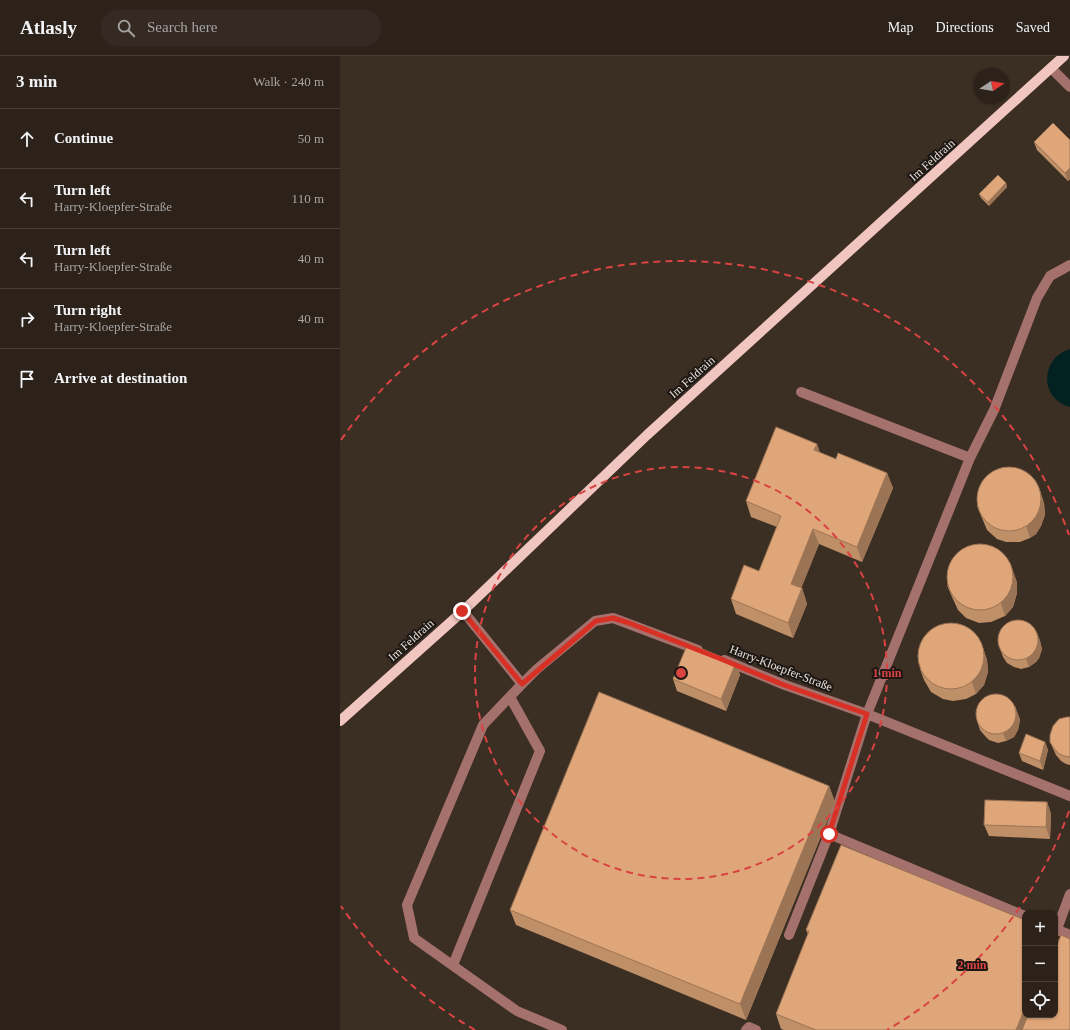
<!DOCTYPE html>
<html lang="en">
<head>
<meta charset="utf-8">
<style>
	:root { --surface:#2c221a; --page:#342a23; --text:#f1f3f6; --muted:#a6a4a2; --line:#483f39 }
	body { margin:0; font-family:Georgia,serif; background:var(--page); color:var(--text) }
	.controls { position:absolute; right:12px; bottom:12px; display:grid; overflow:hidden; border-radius:8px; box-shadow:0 1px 3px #0004 }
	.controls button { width:36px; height:36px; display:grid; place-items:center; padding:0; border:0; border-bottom:1px solid var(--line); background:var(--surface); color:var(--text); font:20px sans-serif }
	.compass { position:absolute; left:634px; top:12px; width:36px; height:36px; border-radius:50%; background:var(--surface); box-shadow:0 1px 3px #0004; rotate:78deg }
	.stop { position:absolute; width:12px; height:12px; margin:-9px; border:3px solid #d93025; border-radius:50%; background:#fff }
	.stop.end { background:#d93025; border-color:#fff; box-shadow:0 1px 4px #0008 }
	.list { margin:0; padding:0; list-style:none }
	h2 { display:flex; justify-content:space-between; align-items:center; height:52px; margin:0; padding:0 16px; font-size:17px }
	h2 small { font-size:13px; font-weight:400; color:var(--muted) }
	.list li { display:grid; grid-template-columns:26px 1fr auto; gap:12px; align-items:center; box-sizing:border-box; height:60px; padding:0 16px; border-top:1px solid var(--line) }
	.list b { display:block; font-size:15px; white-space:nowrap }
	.list p { margin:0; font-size:13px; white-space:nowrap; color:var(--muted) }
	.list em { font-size:13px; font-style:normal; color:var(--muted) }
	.icon { flex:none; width:22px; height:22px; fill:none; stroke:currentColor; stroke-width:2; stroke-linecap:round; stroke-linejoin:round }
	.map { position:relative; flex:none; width:730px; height:974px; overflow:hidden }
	header { display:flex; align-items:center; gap:24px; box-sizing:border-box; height:56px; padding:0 20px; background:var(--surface); border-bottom:1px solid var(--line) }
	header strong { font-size:19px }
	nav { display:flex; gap:22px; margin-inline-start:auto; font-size:14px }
	.search { width:280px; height:36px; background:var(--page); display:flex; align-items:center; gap:10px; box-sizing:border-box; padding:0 14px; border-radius:16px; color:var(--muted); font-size:15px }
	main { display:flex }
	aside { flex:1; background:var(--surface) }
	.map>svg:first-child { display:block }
</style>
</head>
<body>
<header>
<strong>Atlasly</strong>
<div class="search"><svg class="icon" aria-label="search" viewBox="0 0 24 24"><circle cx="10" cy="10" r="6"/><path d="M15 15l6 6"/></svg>Search here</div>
<nav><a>Map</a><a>Directions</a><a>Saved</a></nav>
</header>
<main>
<aside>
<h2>3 min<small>Walk · 240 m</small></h2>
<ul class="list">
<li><svg class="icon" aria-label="ahead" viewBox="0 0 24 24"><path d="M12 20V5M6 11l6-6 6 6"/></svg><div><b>Continue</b></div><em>50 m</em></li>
<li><svg class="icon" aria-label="left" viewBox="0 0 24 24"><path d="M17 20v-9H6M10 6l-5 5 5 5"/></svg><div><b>Turn left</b><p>Harry-Kloepfer-Straße</p></div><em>110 m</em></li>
<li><svg class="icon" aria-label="left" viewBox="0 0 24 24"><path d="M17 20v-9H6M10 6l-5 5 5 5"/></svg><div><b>Turn left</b><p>Harry-Kloepfer-Straße</p></div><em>40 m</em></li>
<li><svg class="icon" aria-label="right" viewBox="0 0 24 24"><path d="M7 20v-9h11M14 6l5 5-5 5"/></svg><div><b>Turn right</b><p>Harry-Kloepfer-Straße</p></div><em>40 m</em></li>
<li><svg class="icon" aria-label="arrive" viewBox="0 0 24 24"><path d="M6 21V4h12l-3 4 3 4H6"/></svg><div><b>Arrive at destination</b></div></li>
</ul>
</aside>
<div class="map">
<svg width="730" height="974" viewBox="0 0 730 974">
	<rect width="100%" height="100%" fill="#3b2e23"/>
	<!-- water -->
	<path fill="#022121" d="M730,293V351C699,343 700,302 730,293Z"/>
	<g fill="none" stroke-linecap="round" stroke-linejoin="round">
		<!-- minor -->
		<path stroke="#a5716c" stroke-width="10" d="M711,12L730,31
			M461,336L630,402
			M123,555L182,628L197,613L255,565L273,562L358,594
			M384,604L445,629L527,658L730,740
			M182,628L143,669L67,849L74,882L177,955L222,974
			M489,778L685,860
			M715,873L730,879
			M717,873L730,838
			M449,879L489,778L527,658L630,402L654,354L697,242L710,220L730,209
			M113,909L200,695L170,641
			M406,974L409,971L416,974"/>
		<!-- major -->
		<path stroke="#f1c5c0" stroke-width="10" d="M0,665L123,555L307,379L724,0"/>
	</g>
	<!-- wall -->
	<path fill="#bf8f68" d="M730,84V123L728,125L697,94L694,86Z
		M666,127L667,131L649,150L641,142L639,138Z
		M477,388L480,397L496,403L547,417L553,432L522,506L479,488L461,532H462L467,548L453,582L396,558L391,543L419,515L437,471L411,461L406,445Z
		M700,435L704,447L705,459L701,470L696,478L690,482L680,486H666L657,483L647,474L637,450Z
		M677,526V537L673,551L665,560L651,566L639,567L626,562L618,554L612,541L607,529Z
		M697,577L700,585L702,593L699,602L696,606L689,611L681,613L674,611L667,607L663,601L660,593Z
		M643,592L647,604L648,616L644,629L636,638L626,643L613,645L603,643L591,636L584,624L580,613Z
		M396,607L400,619L386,655L337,635L333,623Z
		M675,650L680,664L678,674L674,681L666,685L658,687L649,684L645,680L640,674L637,665Z
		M730,661V709L726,708L721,705L716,699L710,686Z
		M705,686L708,694L703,714L682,705L679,697Z
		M489,730L495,746L406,964L176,869L170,854Z
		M707,746L711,758L710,783L649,780L644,769Z
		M466,874L716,877L719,885L730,974H444L441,973L436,958L468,878Z"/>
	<!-- shaded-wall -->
	<path fill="#9b7455" d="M730,112V123L728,125L725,117Z
		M666,127L667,131L649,150L648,146Z
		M477,388L482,403L474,394Z
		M547,417L553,432L522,506L517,491Z
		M700,435L704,447L705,459L701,470L696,478L690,482L686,470Z
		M473,473L479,488L457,543L451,528Z
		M670,506L677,526V537L673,551L665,560L661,548Z
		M462,532L467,548L453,582L448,567Z
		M697,577L700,585L702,593L699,602L696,606L689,611L686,603Z
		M643,592L647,604L648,616L644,629L636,638L632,626Z
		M396,607L400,619L386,655L381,643Z
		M675,650L680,664L678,674L674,681L666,685L663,677Z
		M705,686L708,694L703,714L700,705Z
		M489,730L495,746L406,964L400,948Z
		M707,746L711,758L710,783L706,771Z
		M716,877L721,892L715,908V879Z
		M685,952V959H694L688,974H676Z"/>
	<!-- building -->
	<path fill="#dea679" stroke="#9b7455" d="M713,67L730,84V112L725,117L694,86Z
		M658,119L666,127L648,146L639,138Z
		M436,371L477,388L474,394L496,403L498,397L547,417L517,491L473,473L451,528L462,532L448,567L391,543L404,509L419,515L441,460L406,445Z
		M637 443a32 32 0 1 1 64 0a32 32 0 1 1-64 0Z
		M607 521a33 33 0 1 1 66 0a33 33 0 1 1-66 0Z
		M658 584a20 20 0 1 1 40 0a20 20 0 1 1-40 0Z
		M578 600a33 33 0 1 1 66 0a33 33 0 1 1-66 0Z
		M348,587L396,607L381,643L333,623Z
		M259,636L489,730L400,948L170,854Z
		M636 658a20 20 0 1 1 40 0a20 20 0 1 1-40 0Z
		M727,661H730V701L724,700L718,697L713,691L710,686V679L713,670L719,663Z
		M686,678L705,686L700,705L679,697Z
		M645,744L707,746L706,771L644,769Z
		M501,789L685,864V952L676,974H476L436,958L469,875L466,874Z
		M721,879L730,883V974H682L688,959H715V894Z"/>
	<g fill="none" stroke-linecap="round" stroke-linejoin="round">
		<!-- route -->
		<path stroke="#d93025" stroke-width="5" d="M122,555L182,628L256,565L273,562L289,567L381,603L444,629L527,658L489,778"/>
	</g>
	<!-- distance rings -->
	<g fill="none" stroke="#d94443" stroke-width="2" stroke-dasharray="7 5">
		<circle cx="341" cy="617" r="206"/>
		<path d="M729 755A412 412 0 0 1 547 974M135 974A412 412 0 0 1 1 850M1 384A412 412 0 0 1 729 479"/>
	</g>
	<g text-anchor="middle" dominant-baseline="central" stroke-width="4" stroke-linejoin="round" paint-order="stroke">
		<!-- street labels -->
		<g font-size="12" fill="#e9e0d9" stroke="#1d1713">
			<text transform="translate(592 104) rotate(-42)">Im Feldrain</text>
			<text transform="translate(352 321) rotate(-42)">Im Feldrain</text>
			<text transform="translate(71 584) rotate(-42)">Im Feldrain</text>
			<text transform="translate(441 612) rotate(21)">Harry-Kloepfer-Straße</text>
		</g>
	</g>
	<circle cx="341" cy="617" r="6" fill="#d94443" stroke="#1d1713" stroke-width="2"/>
	<g font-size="12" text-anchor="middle" font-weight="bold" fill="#d94443" stroke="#1d1713" stroke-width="4" stroke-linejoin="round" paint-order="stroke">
		<text x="547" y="621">1 min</text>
		<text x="632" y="913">2 min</text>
	</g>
</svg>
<div class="controls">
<button>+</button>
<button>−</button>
<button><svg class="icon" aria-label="locate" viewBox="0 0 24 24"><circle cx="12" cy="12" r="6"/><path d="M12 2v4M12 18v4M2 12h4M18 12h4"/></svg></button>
</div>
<svg class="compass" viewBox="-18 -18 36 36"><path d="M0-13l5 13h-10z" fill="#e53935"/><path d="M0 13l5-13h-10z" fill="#a6a4a2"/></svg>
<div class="stop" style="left:489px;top:778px"></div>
<div class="stop end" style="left:122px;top:555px"></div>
</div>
</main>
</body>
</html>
